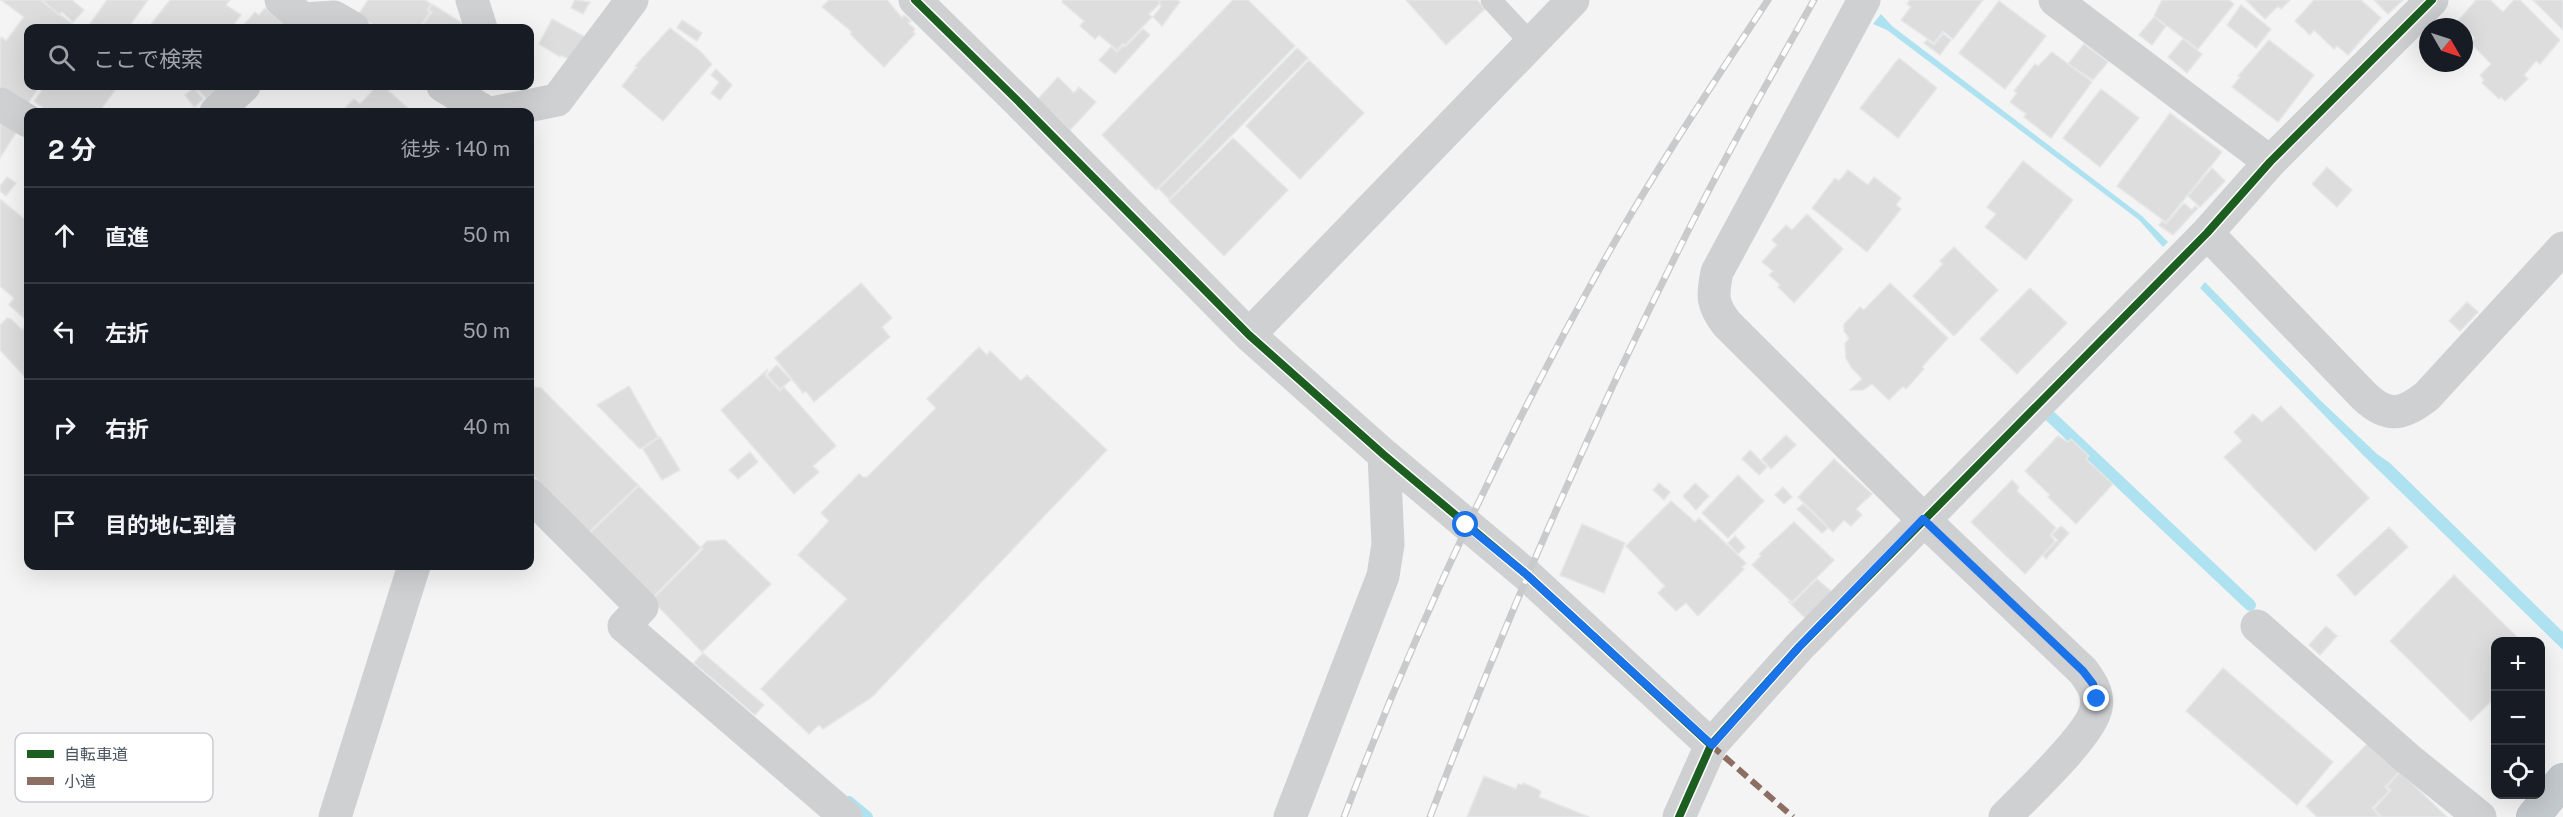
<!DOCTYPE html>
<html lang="ja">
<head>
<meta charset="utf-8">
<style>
	:root { --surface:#171b24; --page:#242831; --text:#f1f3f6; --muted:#9ea1a6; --line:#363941 }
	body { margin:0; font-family:"Public Sans","Noto Sans JP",sans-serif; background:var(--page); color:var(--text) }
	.controls { position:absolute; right:18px; bottom:18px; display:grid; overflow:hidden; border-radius:12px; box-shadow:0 6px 24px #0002 }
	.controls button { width:54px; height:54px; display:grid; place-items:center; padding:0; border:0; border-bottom:2px solid var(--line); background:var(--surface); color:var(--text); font:30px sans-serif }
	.compass { position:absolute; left:2419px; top:18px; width:54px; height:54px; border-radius:50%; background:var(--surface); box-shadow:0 6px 24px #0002; rotate:129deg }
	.stop { position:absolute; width:18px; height:18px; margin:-14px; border:4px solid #1a73e8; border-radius:50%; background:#fff }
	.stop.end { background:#1a73e8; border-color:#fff; box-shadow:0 2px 6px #0008 }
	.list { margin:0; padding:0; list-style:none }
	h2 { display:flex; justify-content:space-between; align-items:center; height:78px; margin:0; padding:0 24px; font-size:26px }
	h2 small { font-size:20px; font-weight:400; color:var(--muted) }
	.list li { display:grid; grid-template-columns:39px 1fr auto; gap:18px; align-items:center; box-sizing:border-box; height:96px; padding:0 24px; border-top:2px solid var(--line) }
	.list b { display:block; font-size:22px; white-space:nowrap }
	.list em { font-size:20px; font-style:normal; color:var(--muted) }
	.icon { flex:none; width:33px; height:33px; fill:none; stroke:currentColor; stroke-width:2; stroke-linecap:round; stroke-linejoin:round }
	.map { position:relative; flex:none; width:2563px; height:817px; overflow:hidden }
	.search { position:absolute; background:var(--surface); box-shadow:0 6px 24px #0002; left:24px; top:24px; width:510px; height:66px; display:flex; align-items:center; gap:15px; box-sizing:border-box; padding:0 21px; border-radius:12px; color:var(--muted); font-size:22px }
	.panel { position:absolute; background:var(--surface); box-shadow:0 6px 24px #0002; left:24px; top:108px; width:510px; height:462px; border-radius:12px }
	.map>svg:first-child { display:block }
</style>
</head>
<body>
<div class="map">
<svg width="2563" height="817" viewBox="0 0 2563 817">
	<rect width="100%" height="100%" fill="#f4f4f4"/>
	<!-- water -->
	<path fill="#aee2f0" d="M1881,14L1892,26L2142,216L2168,242L2163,247L2139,220L1887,30L1873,24Z
		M2205,282L2320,400L2377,454L2390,463L2563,632V650L2363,455L2200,288Z"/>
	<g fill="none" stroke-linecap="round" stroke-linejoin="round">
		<!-- stream -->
		<path stroke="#aee2f0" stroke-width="12" d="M2051,417L2250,605
			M849,802L867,817"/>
	</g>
	<!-- building -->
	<path fill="#ddddde" stroke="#e5e6e7" stroke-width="1.5" d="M1,0H40L78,28H28V86H40L24,109L0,92V39L2,37L6,41L24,17Z
		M42,0H72L84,10L73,22L62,12L59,15Z
		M107,0H148L128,28H87Z
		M170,0H230L226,5L241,15L231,28H148Z
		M368,0H425L431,4L427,10L430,12L419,28H378L358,15Z
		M575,0L590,2L583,14L571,8Z
		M829,0H887L902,18L904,15L911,21L908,23L915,29L913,32L915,34L884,67L850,34L852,32L822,7Z
		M1063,0H1157L1160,3L1149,14L1152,17L1125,45L1123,43L1117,50L1099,35L1095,39L1080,26L1084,21L1062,2Z
		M1159,0H1177L1180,2L1162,26L1153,17L1161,7Z
		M1233,0H1248L1295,46L1156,190L1102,135Z
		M1406,0H1477L1485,9L1446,45Z
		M1910,0H1983L1953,39L1943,31L1934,43L1901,20L1911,7L1907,4Z
		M2162,0H2229L2234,4L2198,49L2154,16Z
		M2246,0H2290L2281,9L2278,6L2265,19Z
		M2314,0H2361L2381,18L2348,55L2337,46L2334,49L2314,30L2310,35L2295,21Z
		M2374,0H2403L2388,14Z
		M2476,0H2490L2503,12L2514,0H2520L2560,40L2540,64L2536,61L2524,75L2528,79L2505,101L2501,97L2499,99L2482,83L2484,80L2480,75L2491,64L2471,43L2475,38L2458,21Z
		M2533,0H2563V30Z
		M1999,1L2046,36L2005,89L1959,53Z
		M432,4L462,23L459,28H421L432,12L429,10Z
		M2241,5L2271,29L2256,48L2227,25Z
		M265,8L285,25L282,28H241L255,12L259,15Z
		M2154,17L2166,26L2152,45L2139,35Z
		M552,19L587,38L574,62L561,55L560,57L539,44Z
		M682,20L702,33L697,41L677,28Z
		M670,28L700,51L712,64L663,121L622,86L637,67L635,66Z
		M1143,29L1150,35L1115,74L1099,60L1111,47L1117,52L1123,46L1125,47Z
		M1943,34L1951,40L1940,55L1924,43L1927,40L1934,45Z
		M2183,39L2202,54L2187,73L2168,57Z
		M2269,40L2314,75L2278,122L2232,87L2240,77L2238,76Z
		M2084,44L2108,62L2093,80L2068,64Z
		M1297,48L1308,58L1169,199L1159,189Z
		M2052,52L2092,82L2051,138L2024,117L2026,114L2010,102L2017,93L2014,91L2035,64L2038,66Z
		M1899,58L1937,88L1898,138L1860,108Z
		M1309,60L1364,113L1300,179L1246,126Z
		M716,69L732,85L720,100L711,93L719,82L711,75Z
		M1058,77L1074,93L1079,87L1096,102L1070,130L1038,99Z
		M45,86H118L99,112H49L34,101Z
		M194,86H232L210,102Z
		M377,86H383L412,112H341L354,99L360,104Z
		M194,88L203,99L194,107L185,95Z
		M2101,89L2139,118L2100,167L2063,138Z
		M2170,113L2222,152L2166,222L2117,186Z
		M0,120L17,131L0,158Z
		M1233,138L1288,190L1224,256L1169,201Z
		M2023,161L2073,200L2026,260L1985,227L1996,214L1987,207Z
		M2327,167L2352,190L2337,207L2312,184Z
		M2212,168L2225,181L2200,207L2188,196Z
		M1848,170L1868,185L1874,177L1901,198L1896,205L1901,209L1867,252L1812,208L1835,178L1839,181Z
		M7,177L16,183L6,196L0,191V186Z
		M0,199L28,222V315L25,319L9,305L14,298L0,286Z
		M2184,203L2192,210L2195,206L2198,208L2173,235L2159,225L2162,221L2166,224Z
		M1807,214L1843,249L1794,303L1778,287L1780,285L1769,275L1773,271L1762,262L1777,245L1772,240L1786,225L1792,230Z
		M1954,247L1998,290L1954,336L1913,296L1943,264L1940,261Z
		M861,283L892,318L882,327L890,337L814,402L806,391L803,393L775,358Z
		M1890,283L1948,338L1922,367L1924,369L1906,389L1903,386L1889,400L1872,384L1863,390H1850L1862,379L1851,367L1846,358L1845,344L1849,338L1844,331V324L1860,307L1864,310Z
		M2030,288L2067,323L2017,374L1980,339Z
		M2467,302L2478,312L2460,331L2449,321Z
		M7,318L11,319L22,330L28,324V380L0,350V325Z
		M979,347L987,355L990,351L1021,381L1027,375L1107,450L872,697L823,729L819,725L809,734L761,689L847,599L798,555L829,521L821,513L859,474L863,477H867L936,408L927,399Z
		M777,365L791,380L780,389L767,375Z
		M768,369L765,375L780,391L784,387L836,446L813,466L819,472L794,494L721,410Z
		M629,386L658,437L640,449L597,405Z
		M535,387L541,388L638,485L588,533L530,472V393Z
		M2281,406L2369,498L2315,551L2224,457L2242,441L2234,432L2253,414L2262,422Z
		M1786,435L1796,445L1771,469L1762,459Z
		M2058,436L2068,442L2071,439L2089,456L2086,459L2113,484L2076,524L2048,497L2050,495L2025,471Z
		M660,437L680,470L662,480L643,449Z
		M1750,450L1767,467L1759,475L1742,459Z
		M750,452L758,462L738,479L729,470Z
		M1834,459L1872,494L1856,509L1862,515L1851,526L1844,520L1833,532L1798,497Z
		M1738,475L1764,501L1728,538L1702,513Z
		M2012,480L2019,487L2017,491L2056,528L2050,535L2055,541L2025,574L1971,522Z
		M1659,483L1670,492L1664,500L1653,490Z
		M1695,483L1709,496L1696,510L1683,496Z
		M639,486L701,548L651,599L588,535Z
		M1783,487L1792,497L1784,504L1775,495Z
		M1671,501L1695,522L1699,518L1746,563L1742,567L1744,569L1698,616L1686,603L1676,611L1658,593L1665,586L1626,546Z
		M1803,504L1828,528L1822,533L1797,509Z
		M1794,522L1834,560L1792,602L1752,565L1761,556L1759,554Z
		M1582,524L1625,543L1604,593L1560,575Z
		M2061,526L2069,533L2046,559L2043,555L2058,540L2052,535Z
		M2389,527L2408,547L2355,596L2337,575Z
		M1735,536L1745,547L1738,554L1728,543Z
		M725,540L771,584L702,652L652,600L703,549L701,547L707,541Z
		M2454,575L2522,642H2496V697L2471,721L2390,641Z
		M1817,579L1832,592L1806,619L1788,601L1792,604Z
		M2326,626L2337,636L2320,655L2309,645Z
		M703,653L764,705L755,715L694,663Z
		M2223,668L2333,762L2297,805L2186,711Z
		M2369,742L2399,772L2385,787L2389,791L2372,808L2380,817H2317L2306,806Z
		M2400,772L2447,817H2382L2374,809L2391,790L2387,787Z
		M1484,776L1516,789L1518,784L1522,785L1523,783L1537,789L1541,792L1539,797L1589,817H1467Z"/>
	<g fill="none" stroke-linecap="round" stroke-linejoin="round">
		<defs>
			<path id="trunk" d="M2533,817L2563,780"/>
		</defs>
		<!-- trunk casing -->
		<use href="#trunk" stroke="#b9bec3" stroke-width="34"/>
		<!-- service -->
		<path stroke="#ced0d2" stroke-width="21" d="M1491,0L1531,43"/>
		<!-- minor -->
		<path stroke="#ced0d2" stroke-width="33" d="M281,0L303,19L334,17L353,28
			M472,0L481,28
			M915,0L1018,101L1249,335L1384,455L1527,575L1711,745
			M1864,0L1717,272C1712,296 1712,305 1727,324L1923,519L2083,671C2091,682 2099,693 2096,708C2092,734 2025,796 2005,817
			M2055,0L2270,162
			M443,86L486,112
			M0,104L28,121
			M216,112L244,86
			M497,112L557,100L632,0
			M2207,233L2364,396C2387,418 2402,416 2427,396L2563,248
			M1249,335L1573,0
			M530,495L642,607L624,626L846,817
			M2257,626L2407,758L2480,817
			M335,817L414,566
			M1290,817L1383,576L1388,544L1384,455
			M1679,817L1711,745L1799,647L2207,233L2270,162L2432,0"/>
		<!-- trunk -->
		<use href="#trunk" stroke="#c4c9cd" stroke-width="33"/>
		<defs>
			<path id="rail" d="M1344,817C1417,624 1504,439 1605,259C1655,170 1712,85 1768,0
				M1430,817C1504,623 1587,433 1680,247C1721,163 1768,82 1814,0"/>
		</defs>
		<!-- rail casing -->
		<use href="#rail" stroke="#c9cacc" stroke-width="7"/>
		<!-- rail -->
		<use href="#rail" stroke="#fff" stroke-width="4.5" stroke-dasharray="14" stroke-linecap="butt"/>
		<!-- quiet -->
		<path stroke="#8d6e63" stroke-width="6" stroke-dasharray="12 6" stroke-linecap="butt" d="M1711,745L1793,817"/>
		<defs>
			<path id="cycleway" d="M915,0L1018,101L1249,335L1384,455L1527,575L1711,745
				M1679,817L1711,745L1799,647L2207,233L2270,162L2432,0"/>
		</defs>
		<!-- cycleway casing -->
		<use href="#cycleway" stroke="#fff" stroke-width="11"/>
		<!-- cycleway -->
		<use href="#cycleway" stroke="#1b5e20" stroke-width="8"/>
	</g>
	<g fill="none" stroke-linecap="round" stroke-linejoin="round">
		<!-- route -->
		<path stroke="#1a73e8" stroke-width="8" d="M1466,525L1527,575L1712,745L1799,647L1923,519L2083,671L2093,684L2097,699"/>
	</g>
	<!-- legend -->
	<rect x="15" y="733" width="198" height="69" rx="9" fill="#fff" stroke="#c9ccd0" stroke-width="1.5"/>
	<rect x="27" y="750" width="27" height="8" fill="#1b5e20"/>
	<rect x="27" y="777" width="27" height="8" fill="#8d6e63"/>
	<g font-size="16" fill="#4a5661">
		<text x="64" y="760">自転車道</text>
		<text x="64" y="787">小道</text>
	</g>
</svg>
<div class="controls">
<button>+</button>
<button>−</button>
<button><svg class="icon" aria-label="locate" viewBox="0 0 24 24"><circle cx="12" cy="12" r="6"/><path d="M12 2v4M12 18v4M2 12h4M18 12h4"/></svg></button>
</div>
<svg class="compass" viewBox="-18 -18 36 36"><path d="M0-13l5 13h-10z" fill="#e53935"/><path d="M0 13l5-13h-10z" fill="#9ea1a6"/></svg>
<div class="stop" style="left:1466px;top:525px"></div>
<div class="stop end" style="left:2097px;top:699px"></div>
<div class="search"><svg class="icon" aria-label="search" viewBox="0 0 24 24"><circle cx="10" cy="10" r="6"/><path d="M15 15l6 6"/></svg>ここで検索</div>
<section class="panel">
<h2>2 分<small>徒歩 · 140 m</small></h2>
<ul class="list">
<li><svg class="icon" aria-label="ahead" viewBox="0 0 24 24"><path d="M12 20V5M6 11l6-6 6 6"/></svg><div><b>直進</b></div><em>50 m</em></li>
<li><svg class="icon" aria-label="left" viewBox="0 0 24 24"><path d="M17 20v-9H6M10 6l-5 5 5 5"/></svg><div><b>左折</b></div><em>50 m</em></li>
<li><svg class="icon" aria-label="right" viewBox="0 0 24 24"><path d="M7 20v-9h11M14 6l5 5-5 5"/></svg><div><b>右折</b></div><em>40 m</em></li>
<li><svg class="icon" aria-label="arrive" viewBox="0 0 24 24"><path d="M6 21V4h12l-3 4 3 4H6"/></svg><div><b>目的地に到着</b></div></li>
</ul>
</section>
</div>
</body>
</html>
